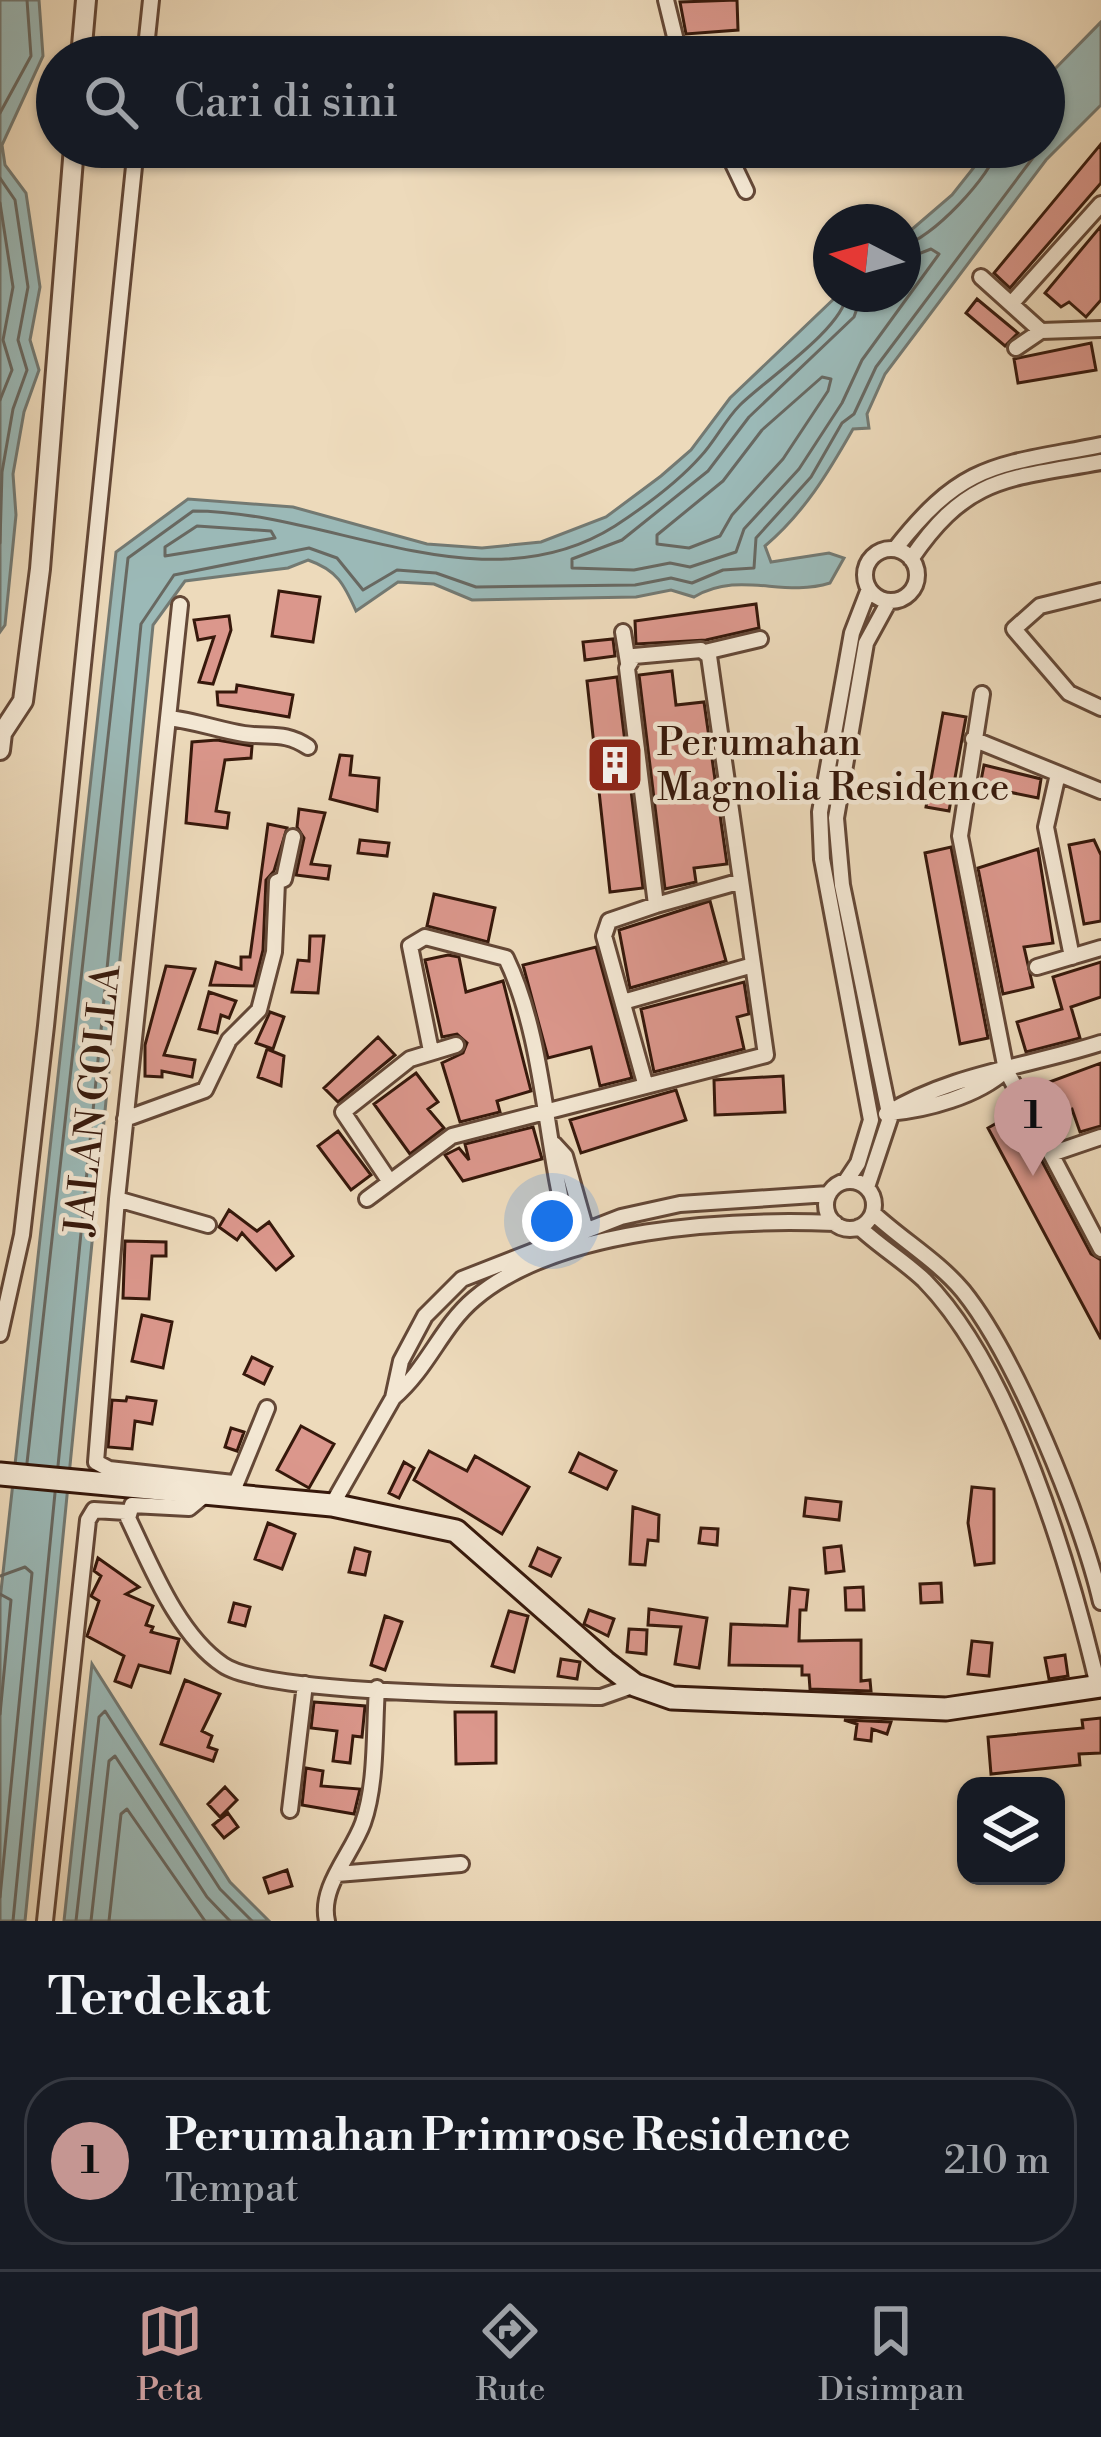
<!DOCTYPE html>
<html lang="id">
<head>
<meta charset="utf-8">
<style>
	:root { --surface:#171b24; --page:#242831; --text:#f1f3f6; --muted:#9ea1a6; --line:#363941; --accent:#c59692 }
	body { margin:0; font-family:"Libre Bodoni",serif; background:var(--page); color:var(--text) }
	.controls { position:absolute; right:36px; bottom:36px; display:grid; overflow:hidden; border-radius:24px; box-shadow:0 3px 9px #0004 }
	.controls button { width:108px; height:108px; display:grid; place-items:center; padding:0; border:0; border-bottom:3px solid var(--line); background:var(--surface); color:var(--text); font:60px sans-serif }
	.compass { position:absolute; left:813px; top:204px; width:108px; height:108px; border-radius:50%; background:var(--surface); box-shadow:0 3px 9px #0004; rotate:276deg }
	.you { position:absolute; left:552px; top:1221px; width:42px; height:42px; margin:-30px; border:9px solid #fff; border-radius:50%; background:#1a73e8; box-shadow:0 0 0 18px #1a73e833 }
	.badge { display:grid; place-items:center; width:78px; height:78px; border-radius:50%; background:var(--accent); color:#111; font-size:39px; font-weight:700 }
	.pin { position:absolute; translate:-50% -99px; filter:drop-shadow(0 3px 6px #0008) }
	.pin::after { content:''; position:absolute; top:63px; width:42px; height:36px; background:inherit; clip-path:polygon(0 0,100% 0,50% 100%) }
	.list { margin:0; padding:0; list-style:none }
	h2 { display:flex; justify-content:space-between; align-items:center; height:156px; margin:0; padding:0 48px; font-size:51px }
	h2 small { font-size:39px; font-weight:400; color:var(--muted) }
	.list li { display:grid; grid-template-columns:78px 1fr auto; gap:36px; align-items:center; box-sizing:border-box; height:168px; margin:0 24px 24px; padding:0 24px; border:3px solid var(--line); border-radius:48px }
	.list b { display:block; font-size:45px; white-space:nowrap }
	.list p { margin:0; font-size:39px; white-space:nowrap; color:var(--muted) }
	.list em { font-size:39px; font-style:normal; color:var(--muted) }
	.icon { flex:none; width:66px; height:66px; fill:none; stroke:currentColor; stroke-width:2; stroke-linecap:round; stroke-linejoin:round }
	.map { position:relative; flex:none; width:1101px; height:1921px; overflow:hidden }
	.search { position:absolute; background:var(--surface); box-shadow:0 3px 9px #0004; left:36px; right:36px; top:36px; height:132px; display:flex; align-items:center; gap:30px; box-sizing:border-box; padding:0 42px; border-radius:66px; color:var(--muted); font-size:45px }
	.sheet { height:348px; background:var(--surface) }
	nav { display:flex; justify-content:space-around; align-items:center; box-sizing:border-box; height:168px; border-top:3px solid var(--line); background:var(--surface); font-size:33px; color:var(--muted) }
	nav a { display:grid; justify-items:center; gap:6px }
	nav .on { color:var(--accent) }
	.map>svg:first-child { display:block }
</style>
</head>
<body>
<div class="map">
<svg width="1101" height="1921" viewBox="0 0 1101 1921">
	<rect width="100%" height="100%" fill="#eddabb"/>
	<filter id="stains"><feTurbulence type="fractalNoise" baseFrequency=".00167" numOctaves="4"/><feColorMatrix values="0 0 0 0 .2 0 0 0 0 .09 0 0 0 0 .02 0 0 0 .5 -.17"/></filter>
	<radialGradient id="worn" r=".72"><stop offset=".6" stop-color="#630" stop-opacity="0"/><stop offset="1" stop-color="#630" stop-opacity=".3"/></radialGradient>
	<!-- water -->
	<path fill="#9bb9b7" stroke="#737972" stroke-width="3" d="M0,0H39L43,56L2,145L5,165L26,193L40,287L30,340L39,370L24,412L13,474L16,515L5,625L0,632Z
		M1101,22V105L1046,160L885,374L867,414L869,428L853,429C828,473 804,513 765,546L771,562L829,553L844,558L830,583C782,598 740,570 694,597L671,590L636,597L472,600L434,584L398,582L356,611C344,584 337,570 308,560L288,568L185,581L153,625L25,1921H0V1600L116,552L188,499L293,507L427,544L482,548L541,542L606,517L661,476L691,450L730,398L839,294H903V237L952,195L990,147H1044V80Z
		M92,1664L230,1882L269,1921H64Z"/>
	<g fill="none" stroke-linecap="round" stroke-linejoin="round">
		<!-- shore -->
		<path stroke="#686861" stroke-width="3" d="M0,113L31,56L27,0
			M0,178L15,200L28,287L18,340L27,370L13,409L2,472L0,543
			M0,203L13,287L3,340L12,370L0,400
			M903,245C929,242 994,173 998,147
			M862,294L854,317L749,417L708,471L622,540L572,559V568L634,570L670,563L690,567L736,552L744,529L799,469L842,403L862,360L939,254L931,249L903,260
			M822,377L831,379L828,391L783,459L732,515L720,536L689,548L657,544V535L723,481L762,430Z
			M197,526L271,531L275,538L165,556V547Z
			M27,1463L128,558L193,511C332,511 484,609 615,526C644,507 678,482 701,456C715,441 725,420 740,405C765,380 843,329 847,294
			M58,1466L141,624L174,575L309,548L337,558L363,590L397,570L436,573L476,587L635,585L671,578L692,583L723,570L754,568L756,538L811,477L842,423L854,414L876,367L1041,147
			M0,1576L25,1567L32,1573L0,1897
			M0,1594L11,1600L0,1714
			M13,1921L55,1493
			M76,1921L99,1717L105,1711L220,1889L252,1921
			M91,1921L109,1761L115,1756L207,1897L230,1921
			M109,1921L121,1814L127,1809L205,1921"/>
	</g>
	<!-- building -->
	<path fill="#db978c" stroke="#36180b" stroke-width="3" d="M737,0L738,30L686,34L680,2Z
		M1101,144V183L1010,288L994,273Z
		M1101,226V300L1086,317L1069,302L1061,307L1045,293Z
		M977,299L1018,333L1005,346L966,313Z
		M1091,343L1096,370L1018,383L1014,359Z
		M279,591L320,597L313,642L272,636Z
		M756,604L759,628L706,640L636,644L635,621Z
		M229,616L231,630L213,684L199,682L214,637L198,640L194,620Z
		M613,639L615,656L585,660L583,642Z
		M672,671L676,705L704,702L727,864L694,868L696,882L665,889L639,675Z
		M617,677L643,888L610,892L587,681Z
		M237,685L293,695L289,717L218,705L217,692H236Z
		M943,713L966,717L949,811L926,807Z
		M217,740L252,746L251,758L225,760L216,811L229,813L227,828L186,823L192,742Z
		M340,755L352,756L350,775L379,778L377,811L330,799Z
		M984,765L1041,779L1038,798L980,786Z
		M299,809L325,813L311,864L330,866L328,879L296,875L304,838L297,827Z
		M268,824L287,828L274,871L266,880L263,950L254,986L210,985L216,962L241,969V957H250Z
		M360,840L389,843L387,856L358,853Z
		M1094,840L1101,855V921L1084,924L1069,845Z
		M951,847L988,1038L960,1044L925,853Z
		M1038,849L1053,943L1024,947L1033,987L1003,994L978,868Z
		M434,894L495,908L488,942L427,926Z
		M710,901L726,961L630,988L619,930Z
		M310,936H324L318,993L292,992L298,960L309,961Z
		M596,947L632,1078L600,1086L591,1047L548,1058L523,965Z
		M448,955L459,957L466,992L503,981L531,1091L497,1101L500,1112L460,1122L442,1063L463,1053L467,1043L457,1034L442,1037L425,960Z
		M1101,962V997L1071,1007L1080,1038L1026,1052L1017,1022L1062,1009L1053,977Z
		M166,966L195,969L164,1055L195,1060L192,1077L162,1071V1077L145,1076V1045Z
		M744,982L749,1014L737,1017L744,1049L654,1072L641,1009Z
		M209,992L236,1001L229,1018L221,1015L217,1033L199,1029Z
		M270,1012L284,1017L273,1049L256,1043Z
		M378,1037L395,1055L338,1102L324,1088Z
		M267,1049L284,1056L281,1086L258,1077Z
		M1101,1063V1126L1080,1132L1072,1109L1047,1117L1036,1087Z
		M416,1073L438,1102L428,1109L444,1128L410,1154L374,1104Z
		M783,1076L785,1112L715,1115L714,1080Z
		M676,1090L686,1120L581,1153L570,1120Z
		M1016,1112L1091,1254L1101,1260V1339L988,1128Z
		M533,1127L542,1159L463,1181L445,1155L459,1148L469,1160L465,1144Z
		M338,1131L371,1175L351,1190L318,1146Z
		M229,1210L257,1231L269,1222L293,1256L276,1270L242,1233L237,1240L219,1227Z
		M125,1241L166,1242V1256H152L149,1299L123,1298Z
		M142,1315L172,1322L163,1368L132,1361Z
		M252,1357L272,1367L264,1384L244,1374Z
		M127,1397L156,1401L152,1424L135,1421L132,1449L108,1447L112,1400L126,1401Z
		M301,1426L334,1444L309,1488L277,1470Z
		M231,1428L244,1432L237,1451L225,1447Z
		M429,1451L467,1471L475,1456L529,1487L502,1534L414,1480Z
		M579,1453L616,1471L607,1489L570,1472Z
		M404,1462L414,1468L399,1498L389,1493Z
		M972,1487L994,1489V1563L975,1565L968,1523Z
		M806,1498L841,1502L839,1520L804,1516Z
		M633,1507L659,1515L658,1541L648,1540L645,1565L630,1564Z
		M268,1523L295,1534L282,1569L255,1559Z
		M701,1528L718,1529L717,1545L699,1543Z
		M841,1546L844,1571L826,1573L824,1548Z
		M355,1548L370,1552L365,1575L349,1572Z
		M538,1548L560,1558L551,1576L530,1566Z
		M98,1558L139,1587L126,1594L153,1606L146,1625L153,1627L151,1632L179,1639L170,1673L139,1665L131,1687L115,1681L124,1656L87,1636L99,1601L91,1596L101,1576L94,1571Z
		M941,1583L942,1602L921,1603L920,1584Z
		M863,1587L864,1610H846L845,1588Z
		M790,1588L808,1590L806,1610H800L799,1641L861,1640V1681L870,1680L871,1691L810,1689L809,1675H802V1666L729,1665L731,1624L787,1626Z
		M234,1603L250,1607L245,1626L229,1622Z
		M649,1609L707,1618L699,1668L675,1664L681,1627L648,1625Z
		M589,1610L614,1619L608,1636L584,1624Z
		M509,1611L528,1616L514,1672L492,1666Z
		M385,1616L402,1622L385,1670L371,1665Z
		M629,1629L647,1630L646,1654L627,1652Z
		M972,1641L992,1643L989,1676L968,1674Z
		M1065,1655L1068,1676L1049,1679L1045,1658Z
		M561,1659L580,1662L577,1679L558,1676Z
		M185,1680L220,1694L202,1731L212,1736L208,1747L217,1750L213,1761L161,1744Z
		M314,1702L365,1706L362,1737L353,1736L350,1763L333,1761L337,1731L311,1728Z
		M455,1712H496V1763L456,1764Z
		M1101,1718V1753L1079,1754L1080,1765L991,1774L988,1737L1083,1728L1082,1720Z
		M844,1720L891,1722L887,1734L872,1729L871,1741L855,1739L857,1724Z
		M306,1768L323,1771L321,1786L360,1789L354,1814L302,1805Z
		M225,1787L237,1800L220,1817L208,1804Z
		M228,1813L238,1827L224,1838L213,1825Z
		M287,1870L292,1886L269,1893L264,1878Z"/>
	<g fill="none" stroke-linecap="round" stroke-linejoin="round">
		<defs>
			<path id="minor" d="M666,0L680,57
				M145,57L151,0
				M725,147L746,191
				M981,277L1041,331L1101,329
				M1011,304L1101,204
				M1016,348L1041,331
				M865 575a26 26 0 1 1 52 0a26 26 0 1 1-52 0Z
				M895,549C964,461 996,466 1101,445
				M911,559C968,475 1008,479 1101,462
				M1101,591L1040,606L1014,629L1069,693L1101,708
				M180,605L117,1199L96,1462L109,1469L233,1483
				M623,632L628,663
				M705,652L760,639
				M982,694L960,836L1006,1070L1051,1154L1101,1137
				M169,718C195,721 219,730 244,734C270,738 284,731 308,747
				M973,739L1101,791
				M1058,774L1046,827L1072,957
				M656,905L738,882
				M1037,967L1101,948
				M623,1002L753,965
				M431,1051L410,946L425,937L506,958C545,1039 545,1147 569,1233
				M889,1113C926,1110 978,1096 1006,1070
				M886,1114C953,1073 1027,1067 1101,1043
				M125,1119L205,1090L229,1040L259,1010L274,952L277,882L284,879L293,837
				M554,1144L565,1156L585,1227
				M1051,1154L1101,1249
				M846,1181L858,1163L871,1120L822,859L820,812L852,633L869,589
				M826 1205a24 24 0 1 1 48 0a24 24 0 1 1-48 0Z
				M390,1182L343,1112L410,1059L456,1045
				M867,1187L890,1118L842,885L836,818L866,643L889,601
				M117,1199L208,1225
				M367,1199L452,1136L766,1055L709,656L701,650L634,656L627,668L656,905L609,921L604,936L645,1083
				M873,1213C902,1240 938,1261 963,1291C1016,1357 1082,1519 1101,1602
				M859,1227C879,1246 904,1261 924,1280C1012,1369 1070,1566 1098,1686
				M0,1334L22,1235L46,1026L136,147
				M393,1398C429,1367 441,1327 474,1299C559,1227 729,1219 835,1223
				M233,1491L267,1408
				M206,1494L189,1508L132,1505L128,1518C151,1566 178,1635 223,1665C268,1696 532,1695 601,1697L635,1685
				M332,1505L393,1398L401,1361L425,1316L462,1279L621,1217L680,1204L829,1194
				M290,1810L305,1684
				M337,1874L461,1864
				M45,1921L88,1520L94,1510L126,1512
				M327,1921C319,1887 352,1854 363,1823C377,1783 374,1731 377,1688"/>
			<path id="tertiary" d="M81,57L86,0
				M0,750L2,733L23,701L40,569L74,147"/>
			<path id="secondary" d="M0,1474L332,1505L456,1531L605,1662L635,1685L672,1698L946,1709L1101,1686"/>
		</defs>
		<!-- minor casing -->
		<use href="#minor" stroke="#644837" stroke-width="20"/>
		<!-- tertiary casing -->
		<use href="#tertiary" stroke="#644837" stroke-width="24"/>
		<!-- secondary casing -->
		<use href="#secondary" stroke="#36180b" stroke-width="27"/>
		<!-- minor -->
		<use href="#minor" stroke="#f3e7d3" stroke-width="14"/>
		<!-- tertiary -->
		<use href="#tertiary" stroke="#f3e7d3" stroke-width="18"/>
		<!-- secondary -->
		<use href="#secondary" stroke="#f3e7d3" stroke-width="21"/>
	</g>
	<!-- icons -->
	<defs>
		<symbol id="building-square" viewBox="-11 -11 22 22"><rect x="-9" y="-9" width="18" height="18" rx="4" fill="#8f2418" stroke="#f3e7d3"/><path d="M-4-6H4V6H1V3H-1V6H-4ZM-2.5-4.3h1.7v1.8h-1.7ZM.8-4.3h1.7v1.8H.8ZM-2.5-1h1.7V.8h-1.7ZM.8-1h1.7V.8H.8Z" fill="#fff"/></symbol>
	</defs>
	<g fill-rule="evenodd">
		<use href="#building-square" x="582" y="732" width="66" height="66"/>
	</g>
	<g text-anchor="middle" dominant-baseline="central" stroke-width="9" stroke-linejoin="round" paint-order="stroke">
		<!-- poi labels -->
		<g font-size="39" fill="#36180b" stroke="#f3e7d3" text-anchor="start">
			<text x="657" y="743">Perumahan<tspan x="657" dy="45">Magnolia Residence</tspan></text>
		</g>
		<!-- street labels -->
		<g font-size="39" fill="#36180b" stroke="#f3e7d3">
			<text transform="translate(94 1100) rotate(-84)">JALAN COLLA</text>
		</g>
	</g>
	<rect width="100%" height="100%" filter="url(#stains)"/>
	<rect width="100%" height="100%" fill="url(#worn)"/>
</svg>
<div class="controls">
<button><svg class="icon" aria-label="layers" viewBox="0 0 24 24"><path d="M12 4l9 5-9 5-9-5zM3 14l9 5 9-5"/></svg></button>
</div>
<svg class="compass" viewBox="-18 -18 36 36"><path d="M0-13l5 13h-10z" fill="#e53935"/><path d="M0 13l5-13h-10z" fill="#9ea1a6"/></svg>
<div class="you"></div>
<div class="pin badge" style="left:1033px;top:1176px">1</div>
<div class="search"><svg class="icon" aria-label="search" viewBox="0 0 24 24"><circle cx="10" cy="10" r="6"/><path d="M15 15l6 6"/></svg>Cari di sini</div>
</div>
<section class="sheet">
<h2>Terdekat<small></small></h2>
<ul class="list">
<li><span class="badge">1</span><div><b>Perumahan Primrose Residence</b><p>Tempat</p></div><em>210 m</em></li>
</ul>
</section>
<nav>
<a class="on"><svg class="icon" aria-label="map" viewBox="0 0 24 24"><path d="M3 6l6-2 6 2 6-2v14l-6 2-6-2-6 2zM9 4v14M15 6v14"/></svg>Peta</a>
<a><svg class="icon" aria-label="directions" viewBox="0 0 24 24"><path d="M12 3l9 9-9 9-9-9zM9 14v-3h6M13 9l2 2-2 2"/></svg>Rute</a>
<a><svg class="icon" aria-label="saved" viewBox="0 0 24 24"><path d="M7 4h10v16l-5-4-5 4z"/></svg>Disimpan</a>
</nav>
</body>
</html>
